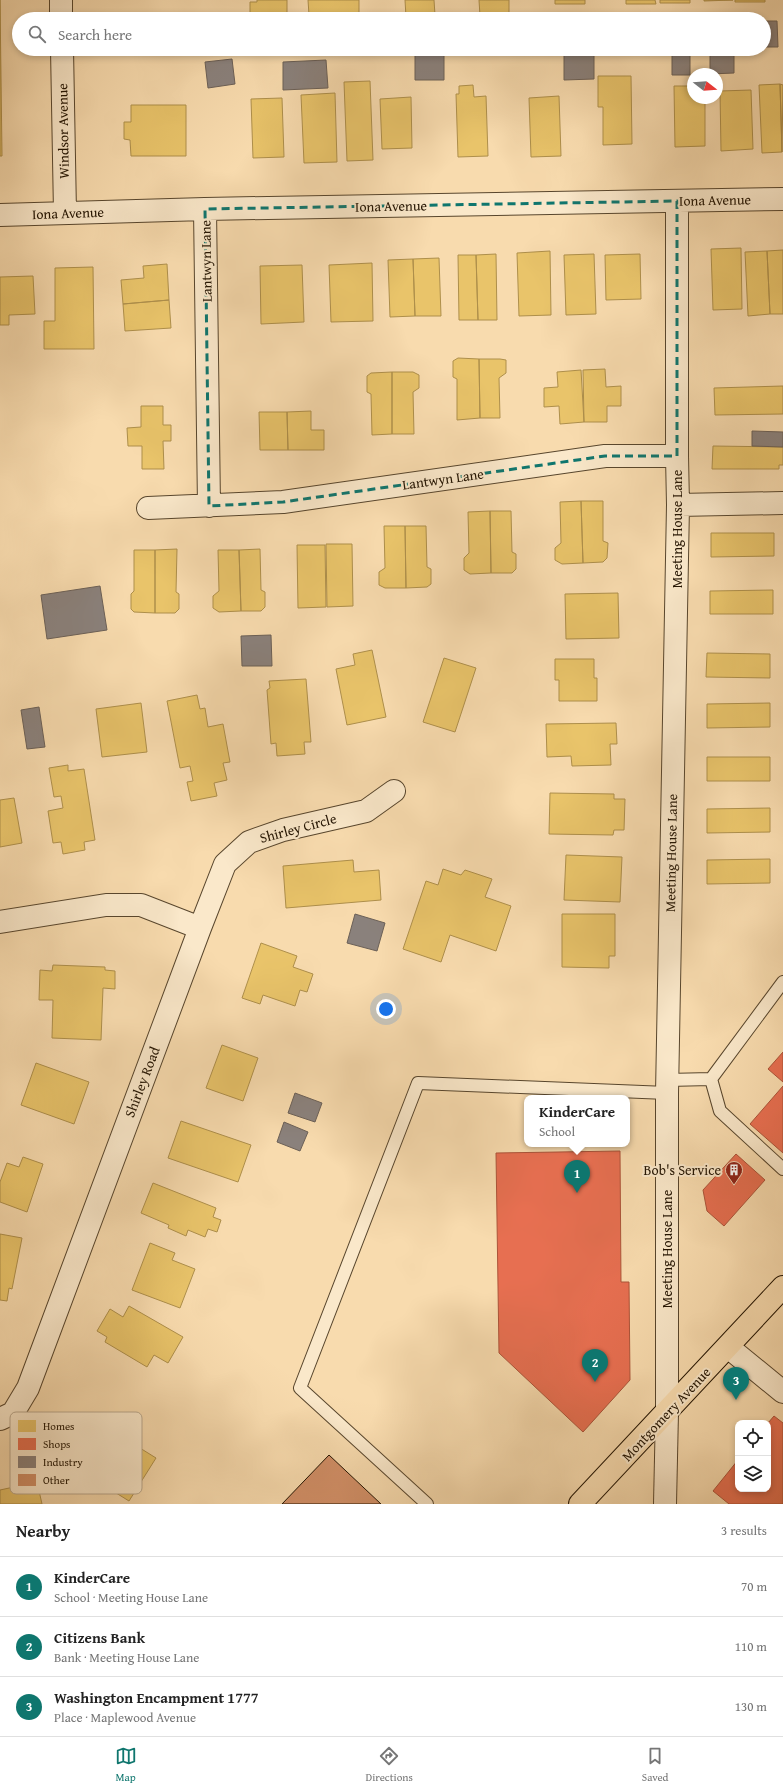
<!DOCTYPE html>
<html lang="en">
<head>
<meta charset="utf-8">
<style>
	:root { --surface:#fff; --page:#f2f2f2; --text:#222; --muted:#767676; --line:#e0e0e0; --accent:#0f766e }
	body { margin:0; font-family:"Gentium Book Plus",serif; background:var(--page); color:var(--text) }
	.controls { position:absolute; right:12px; bottom:12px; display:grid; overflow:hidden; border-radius:8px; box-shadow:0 2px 6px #0003 }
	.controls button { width:36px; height:36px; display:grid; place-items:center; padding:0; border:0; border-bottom:1px solid var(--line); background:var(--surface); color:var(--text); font:20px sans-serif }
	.compass { position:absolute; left:687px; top:68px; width:36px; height:36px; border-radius:50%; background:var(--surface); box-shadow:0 2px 6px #0003; rotate:107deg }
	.you { position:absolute; left:386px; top:1009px; width:14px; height:14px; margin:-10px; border:3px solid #fff; border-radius:50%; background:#1a73e8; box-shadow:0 0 0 6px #1a73e833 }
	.badge { display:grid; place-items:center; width:26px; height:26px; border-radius:50%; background:var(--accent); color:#fff; font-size:13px; font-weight:700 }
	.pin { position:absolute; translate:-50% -33px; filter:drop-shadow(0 1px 2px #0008) }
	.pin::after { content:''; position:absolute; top:21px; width:14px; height:12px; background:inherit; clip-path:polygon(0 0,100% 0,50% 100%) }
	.popup { position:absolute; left:524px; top:1095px; width:106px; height:52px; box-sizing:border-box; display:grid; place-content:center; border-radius:8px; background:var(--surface); filter:drop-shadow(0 1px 3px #0005); font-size:13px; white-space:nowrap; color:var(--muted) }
	.popup b { font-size:15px; color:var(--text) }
	.popup::after { content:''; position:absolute; left:50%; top:100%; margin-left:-8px; border:8px solid transparent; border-top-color:var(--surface) }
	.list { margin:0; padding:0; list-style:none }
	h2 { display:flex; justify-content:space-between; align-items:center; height:52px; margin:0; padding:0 16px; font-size:17px }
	h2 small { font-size:13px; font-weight:400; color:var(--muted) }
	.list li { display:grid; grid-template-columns:26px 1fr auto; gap:12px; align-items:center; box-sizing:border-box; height:60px; padding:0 16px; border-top:1px solid var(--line) }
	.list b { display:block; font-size:15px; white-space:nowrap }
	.list p { margin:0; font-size:13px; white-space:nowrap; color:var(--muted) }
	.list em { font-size:13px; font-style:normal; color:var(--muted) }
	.icon { flex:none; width:22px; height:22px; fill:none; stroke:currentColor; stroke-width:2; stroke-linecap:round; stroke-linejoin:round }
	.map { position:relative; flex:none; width:783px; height:1504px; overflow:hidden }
	.search { position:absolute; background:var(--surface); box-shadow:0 2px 6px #0003; left:12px; right:12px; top:12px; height:44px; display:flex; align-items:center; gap:10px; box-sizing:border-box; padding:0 14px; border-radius:22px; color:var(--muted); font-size:15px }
	.sheet { height:232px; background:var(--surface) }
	nav { display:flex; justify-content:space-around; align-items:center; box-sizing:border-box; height:56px; border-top:1px solid var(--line); background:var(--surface); font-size:11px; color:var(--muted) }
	nav a { display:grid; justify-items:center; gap:2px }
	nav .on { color:var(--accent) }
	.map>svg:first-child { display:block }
</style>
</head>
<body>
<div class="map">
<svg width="783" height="1504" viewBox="0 0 783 1504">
	<rect width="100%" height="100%" fill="#f8dbae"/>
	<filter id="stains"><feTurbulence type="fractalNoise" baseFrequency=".005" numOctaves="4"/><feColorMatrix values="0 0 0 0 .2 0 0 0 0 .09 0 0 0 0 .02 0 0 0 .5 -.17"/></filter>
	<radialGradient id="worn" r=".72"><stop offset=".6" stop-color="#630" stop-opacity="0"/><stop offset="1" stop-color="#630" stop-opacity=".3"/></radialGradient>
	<!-- homes -->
	<path fill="#e9c46a" stroke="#ae8f4b" d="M0,0L2,156H0Z
		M257,0H287V19H250V2H257Z
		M308,0H359V14L309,15Z
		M405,0H434L435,15L406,17Z
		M479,0H509V15L480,16Z
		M555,0H585V4H555Z
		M626,0H655L656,4H626Z
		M660,0H690V3H660Z
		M704,0H733L704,1Z
		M735,0H765V2H735Z
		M598,76H631L632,144L603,145V107H598Z
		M370,81L373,160L347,161L344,82Z
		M780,84L782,152L762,153L759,85Z
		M780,84L783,85L782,152Z
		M473,85L474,97L486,96L488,156L458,157L456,94H459V86Z
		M674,86H693V98H705V146L675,147Z
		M751,90L753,149L721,151L720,91Z
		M335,93L337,162L304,163L301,95Z
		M559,96L561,156L531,157L529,98Z
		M411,97L412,148L382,149L380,99Z
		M282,98L284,157L253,158L251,99Z
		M131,105H186V156H131L130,140L124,139V122H131Z
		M741,248L742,309L713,310L711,249Z
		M783,250V314H770L767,251Z
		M550,251L551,315L519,316L517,253Z
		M767,251L770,314L748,316L745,252Z
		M496,254L497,320H478L476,255Z
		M594,254L596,314L566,315L564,255Z
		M640,254L641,299L606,300L605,255Z
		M458,255H476L478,320H459Z
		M439,258L441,316H415L413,259Z
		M413,259L415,316L390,317L388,260Z
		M372,263L373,321L331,322L329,265Z
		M167,264L169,300L123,304L121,280L144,278L143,266Z
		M302,265L304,322L261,324L260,266Z
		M93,267L94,349H44V321H55V268Z
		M33,276L35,314L9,315V325H0V277Z
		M169,300L171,328L125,331L123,304Z
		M458,358L479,359L480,418L457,420V379L453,377V361Z
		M479,359H500L506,360V373L499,378L500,418H480Z
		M605,369L606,387L621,386V406H607V422H584L583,370Z
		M581,370L584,422L560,424L559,406L544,407V388L558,387L557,372Z
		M392,372V434L372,435L371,394L367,392V376L371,373Z
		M392,372H413L419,375V388L413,392L414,434H392Z
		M783,386V414L715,415L714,388Z
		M141,406H163V425H171V441H163L164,469H142V446H128L127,428L141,427Z
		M311,411V430H324V450H288L287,412Z
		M259,412H287L288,450H260Z
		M713,446L783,447V465H779V469H712Z
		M581,501L583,563L562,564L555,560V548L561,543L560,502Z
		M581,501H603V541L608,543L607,558L603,562L583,563Z
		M490,511L491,573L470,574L464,570V558L469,553L468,512Z
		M490,511H511L512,552L516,554V569L512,573H491Z
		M384,526H405L406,588H385L379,585V572L385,568Z
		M405,526H426L427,567L431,569V584L427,587L406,588Z
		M711,533H774V556L711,557Z
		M326,544H352L353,606L327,607Z
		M297,545H325L326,607L298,608Z
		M177,549L176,592L179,594V609L175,613H155V550Z
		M260,549L261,590L265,592V607L261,611H241L239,550Z
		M134,550H155V613L134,612L131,609V594L134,591Z
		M218,550H239L241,611L219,612L213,608V596L219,591Z
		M773,590V614H710V591Z
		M618,593L619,638L566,639L565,594Z
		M372,650L386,717L347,725L336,669L355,665L353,654Z
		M707,653L770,654V678L706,677Z
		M444,658L476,668L455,732L423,722Z
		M555,659H594V678H597V701H559V680H555Z
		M306,679L311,742H304L305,754L277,756L276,743L271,744L267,690L270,688L269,681Z
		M197,695L200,709L205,708L208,727L223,724L230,762L223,763L227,780L214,783L217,796L191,801L187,782L193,781L190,766L180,768L167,701Z
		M141,703L147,752L102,757L96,709Z
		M770,703V727L707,728V704Z
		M616,723L617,744H610L611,765L572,766L571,756L547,757L546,724Z
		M707,757H770V781H707Z
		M68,765V771L84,769L95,840L84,842L85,850L63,854L61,842L53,843L48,811L63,808L61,796L54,797L49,768Z
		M550,793L614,794V799H625L624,830H614L613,835L549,834Z
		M14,798L22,843L0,847V800Z
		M770,808V832L707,833V809Z
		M566,855L622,857L620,902L564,900Z
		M770,859V883L707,884V860Z
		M353,860L354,872L379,870L381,900L286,908L283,866Z
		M443,869L461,875L465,870L492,879L485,897L511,906L496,951L450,935L441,962L403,949L426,881L438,885Z
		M562,914H615V956H609V968L562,967Z
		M261,943L297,956L293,967L313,974L307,992L300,990L295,1006L263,995L260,1004L242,998Z
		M53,965L105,967V970L115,971V989L103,988L101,1040L52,1038L53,1000H39L40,970L52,971Z
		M222,1045L258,1058L243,1101L206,1088Z
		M36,1063L89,1082L74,1124L21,1105Z
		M181,1121L251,1145L238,1182L168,1158Z
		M23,1157L43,1164L27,1212L0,1202V1182L7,1163L19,1167Z
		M153,1183L216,1208L213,1217L221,1220L217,1232L208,1229L205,1237L188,1230L186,1236L168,1228L169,1225L141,1213Z
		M0,1234L22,1238L12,1289L9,1288L7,1301L0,1300Z
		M150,1243L175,1253L172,1260L195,1269L180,1308L132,1290Z
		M129,1306L183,1337L168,1363L154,1355L147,1367L105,1342L107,1337L97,1331L110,1309L123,1317Z
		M95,1420L156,1458L129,1501L68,1463Z
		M37,1482L42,1504H0V1490Z"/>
	<!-- shops -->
	<path fill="#e76f51" stroke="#ac5439" d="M783,1052V1082L768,1069Z
		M783,1086V1153L750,1124Z
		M620,1151L621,1282H629L630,1380L583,1432L499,1353L496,1153Z
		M736,1154L765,1180L724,1226L707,1211L703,1190Z
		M774,1416L783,1423V1504H729L713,1491L738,1460V1489H768V1423Z"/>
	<!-- industry -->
	<path fill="#8a817c" stroke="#6b6057" d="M764,21H777L778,47H764Z
		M211,49H244V54H210Z
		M294,49H326V53L294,54Z
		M440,49H466L440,50Z
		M672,49H690V75H672Z
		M710,49H734V73L710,74Z
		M564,51H594V79L564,80Z
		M444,53V80H415V54Z
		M232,59L235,84L208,88L205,62Z
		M326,60L328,88L283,90V62Z
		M752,431L783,432V447L752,446Z
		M100,586L107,630L47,639L41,595Z
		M271,635L272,666H242L241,636Z
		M39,707L45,747L27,749L21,710Z
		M355,914L385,923L377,951L347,943Z
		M295,1093L322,1103L315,1122L288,1113Z
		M284,1122L308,1132L300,1151L277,1142Z"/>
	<!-- building -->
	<path fill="#d18f67" stroke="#231402" d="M329,1455L381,1504H282Z"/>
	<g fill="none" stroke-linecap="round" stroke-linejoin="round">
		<defs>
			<path id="service" d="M711,1079L783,982
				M711,1079L720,1111L783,1169
				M667,1080L711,1079
				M427,1504L300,1388L418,1083L667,1093"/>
			<path id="minor" d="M61,0V19
				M62,49L65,213
				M205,209L209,506
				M0,215L205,209L783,199
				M678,505L783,503
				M148,508L283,502L605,456H677
				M0,922L106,905H141L200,928
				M728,1347L783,1392
				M667,1412V1093L678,505L677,456V201
				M0,1419L13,1413L28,1388L200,928L225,864L249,842L283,830L366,811L394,791"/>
			<path id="tertiary" d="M665,1504L667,1412"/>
			<path id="primary" d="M580,1504L783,1287"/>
		</defs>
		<!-- service casing -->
		<use href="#service" stroke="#58462d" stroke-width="14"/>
		<!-- minor casing -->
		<use href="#minor" stroke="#58462d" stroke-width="24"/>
		<!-- tertiary casing -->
		<use href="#tertiary" stroke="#58462d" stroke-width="24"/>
		<!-- primary casing -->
		<use href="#primary" stroke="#231402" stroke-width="24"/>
		<!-- service -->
		<use href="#service" stroke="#fae8ca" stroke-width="12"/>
		<!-- minor -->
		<use href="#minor" stroke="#fae8ca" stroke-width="22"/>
		<!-- tertiary -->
		<use href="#tertiary" stroke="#fae8ca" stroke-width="22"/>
		<!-- primary -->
		<use href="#primary" stroke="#f8dbae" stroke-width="22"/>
	</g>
	<!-- marked area -->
	<path fill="none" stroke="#0f766e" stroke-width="3" stroke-dasharray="8 5" stroke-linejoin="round" d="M677,201V456H605L283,502L209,506L205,209Z"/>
	<!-- icons -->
	<defs>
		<symbol id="building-pin" viewBox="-11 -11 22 30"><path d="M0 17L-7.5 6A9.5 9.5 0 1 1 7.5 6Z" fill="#8f2418" stroke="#fae8ca"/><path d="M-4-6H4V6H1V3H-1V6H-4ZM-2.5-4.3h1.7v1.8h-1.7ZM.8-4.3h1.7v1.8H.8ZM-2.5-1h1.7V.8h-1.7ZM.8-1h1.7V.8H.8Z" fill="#fff"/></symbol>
	</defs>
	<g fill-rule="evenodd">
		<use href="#building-pin" x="724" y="1160" width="20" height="27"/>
	</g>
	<g text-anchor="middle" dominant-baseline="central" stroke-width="4" stroke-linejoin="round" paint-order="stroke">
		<!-- street labels -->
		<g font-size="14" fill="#231402" stroke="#fae8ca">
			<text transform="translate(63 131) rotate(-91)">Windsor Avenue</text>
			<text transform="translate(715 200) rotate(-1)">Iona Avenue</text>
			<text transform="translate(391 206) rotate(-1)">Iona Avenue</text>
			<text transform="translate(68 213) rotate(-2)">Iona Avenue</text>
			<text transform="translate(206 261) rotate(-91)">Lantwyn Lane</text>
			<text transform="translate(443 479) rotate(-8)">Lantwyn Lane</text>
			<text transform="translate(677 529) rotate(-90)">Meeting House Lane</text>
			<text transform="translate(298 828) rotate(-15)">Shirley Circle</text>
			<text transform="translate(671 853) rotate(-89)">Meeting House Lane</text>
			<text transform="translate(142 1082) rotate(-69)">Shirley Road</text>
			<text transform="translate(667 1249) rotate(-90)">Meeting House Lane</text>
			<text transform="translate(666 1414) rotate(-47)">Montgomery Avenue</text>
		</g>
		<!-- poi labels -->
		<g font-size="14" fill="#231402" stroke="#fae8ca" text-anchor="end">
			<text x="721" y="1170">Bob's Service</text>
		</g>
	</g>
	<!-- legend -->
	<rect x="10" y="1412" width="132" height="82" rx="6" fill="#fae8ca" stroke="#baa88e" stroke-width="1"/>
	<rect x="18" y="1420" width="18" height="12" fill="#e9c46a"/>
	<rect x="18" y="1438" width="18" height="12" fill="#e76f51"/>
	<rect x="18" y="1456" width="18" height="12" fill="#8a817c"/>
	<rect x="18" y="1474" width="18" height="12" fill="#d18f67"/>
	<g font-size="11" fill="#231402">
		<text x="43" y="1430">Homes</text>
		<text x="43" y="1448">Shops</text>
		<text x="43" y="1466">Industry</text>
		<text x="43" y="1484">Other</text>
	</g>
	<rect width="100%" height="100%" filter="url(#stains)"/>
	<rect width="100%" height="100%" fill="url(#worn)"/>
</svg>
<div class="controls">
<button><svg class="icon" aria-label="locate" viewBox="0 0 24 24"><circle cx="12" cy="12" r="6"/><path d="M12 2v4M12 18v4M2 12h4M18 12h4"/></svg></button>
<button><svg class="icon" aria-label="layers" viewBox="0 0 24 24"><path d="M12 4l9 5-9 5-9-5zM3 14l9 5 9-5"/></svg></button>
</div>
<svg class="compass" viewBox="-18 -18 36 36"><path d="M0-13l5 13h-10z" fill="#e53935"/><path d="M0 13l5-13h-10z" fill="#767676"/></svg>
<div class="you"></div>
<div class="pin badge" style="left:577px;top:1193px">1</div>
<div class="popup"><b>KinderCare</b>School</div>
<div class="pin badge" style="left:595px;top:1382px">2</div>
<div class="pin badge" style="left:736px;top:1400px">3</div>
<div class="search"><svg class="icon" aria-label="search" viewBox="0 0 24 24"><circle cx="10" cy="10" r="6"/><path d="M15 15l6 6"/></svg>Search here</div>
</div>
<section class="sheet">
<h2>Nearby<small>3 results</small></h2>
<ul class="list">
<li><span class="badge">1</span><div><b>KinderCare</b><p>School · Meeting House Lane</p></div><em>70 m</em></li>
<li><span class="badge">2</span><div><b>Citizens Bank</b><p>Bank · Meeting House Lane</p></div><em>110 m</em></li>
<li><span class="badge">3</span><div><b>Washington Encampment 1777</b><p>Place · Maplewood Avenue</p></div><em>130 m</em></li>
</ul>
</section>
<nav>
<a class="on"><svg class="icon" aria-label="map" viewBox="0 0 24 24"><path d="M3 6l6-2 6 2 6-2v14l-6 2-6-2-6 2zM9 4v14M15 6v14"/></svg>Map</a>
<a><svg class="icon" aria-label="directions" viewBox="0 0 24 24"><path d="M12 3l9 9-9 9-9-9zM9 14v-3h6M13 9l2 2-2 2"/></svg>Directions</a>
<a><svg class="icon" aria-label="saved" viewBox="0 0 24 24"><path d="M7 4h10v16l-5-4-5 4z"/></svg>Saved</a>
</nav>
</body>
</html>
